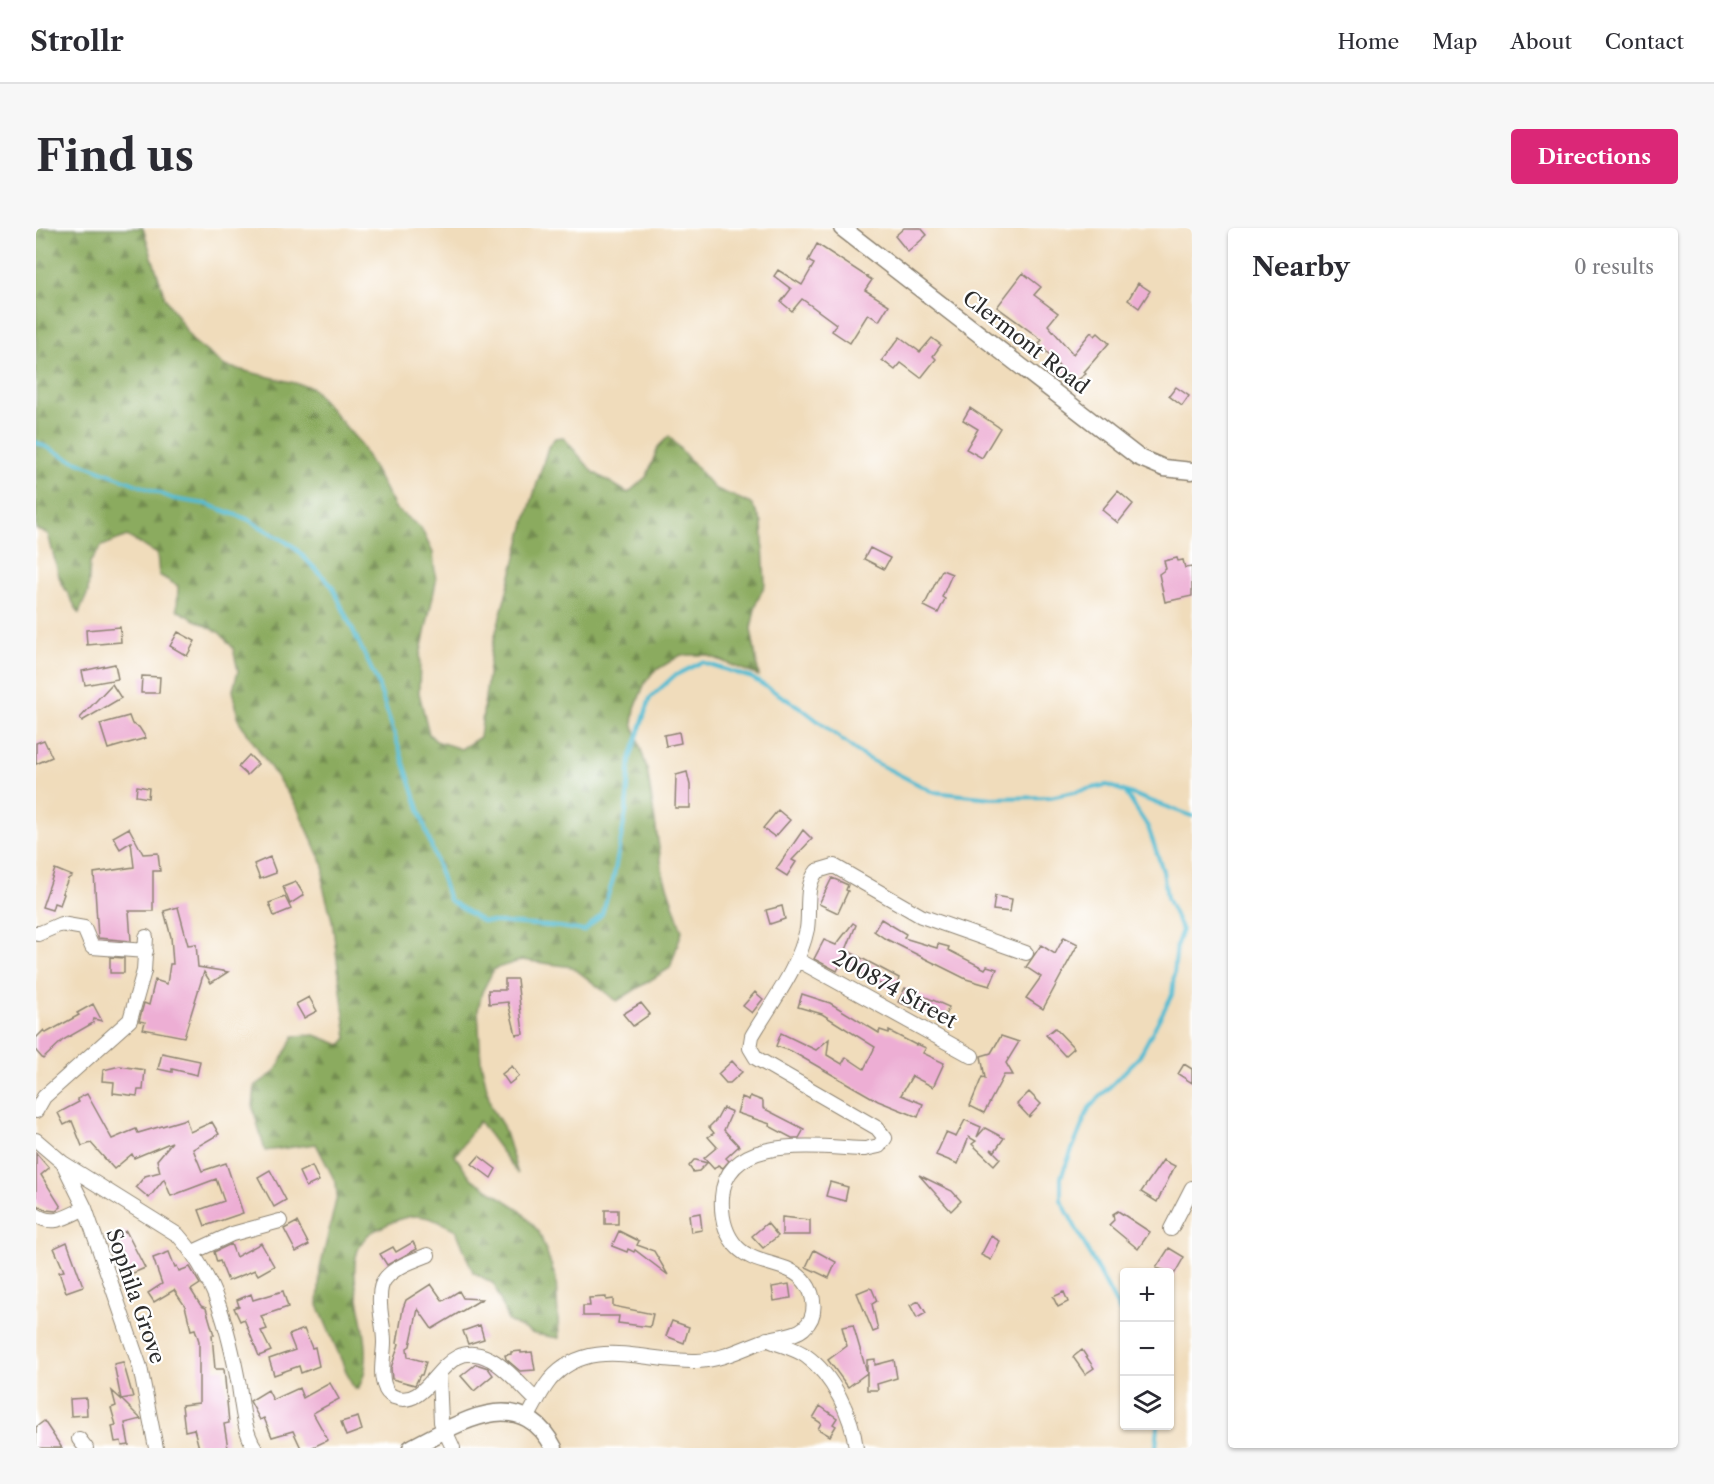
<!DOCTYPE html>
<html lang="en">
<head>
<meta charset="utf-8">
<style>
	:root { --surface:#fff; --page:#f7f7f7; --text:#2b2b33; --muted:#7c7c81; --line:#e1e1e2; --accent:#db2777 }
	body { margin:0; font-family:"Libre Caslon Text",serif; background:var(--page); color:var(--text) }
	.controls { position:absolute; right:18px; bottom:18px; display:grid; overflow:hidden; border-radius:6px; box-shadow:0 2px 4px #0004 }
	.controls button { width:54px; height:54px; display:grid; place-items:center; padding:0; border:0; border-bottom:2px solid var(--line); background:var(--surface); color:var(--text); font:30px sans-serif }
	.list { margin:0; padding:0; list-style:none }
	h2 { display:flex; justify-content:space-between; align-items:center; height:78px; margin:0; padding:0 24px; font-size:26px }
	h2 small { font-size:20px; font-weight:400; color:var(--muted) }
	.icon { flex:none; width:33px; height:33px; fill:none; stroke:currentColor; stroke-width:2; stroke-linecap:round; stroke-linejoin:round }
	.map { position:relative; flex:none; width:1156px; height:1220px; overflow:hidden; border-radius:6px }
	header { display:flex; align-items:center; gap:36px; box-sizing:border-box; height:84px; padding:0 30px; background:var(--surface); border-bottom:2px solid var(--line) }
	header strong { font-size:28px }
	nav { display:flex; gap:33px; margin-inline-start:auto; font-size:21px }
	.intro { display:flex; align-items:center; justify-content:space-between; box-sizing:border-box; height:144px; padding:0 36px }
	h1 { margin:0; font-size:42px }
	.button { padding:15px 27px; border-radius:6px; background:var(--accent); color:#fff; font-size:21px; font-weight:700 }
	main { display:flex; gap:36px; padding:0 36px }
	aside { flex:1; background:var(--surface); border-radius:6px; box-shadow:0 2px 4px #0004 }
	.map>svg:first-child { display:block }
</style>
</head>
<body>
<header>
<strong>Strollr</strong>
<nav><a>Home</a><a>Map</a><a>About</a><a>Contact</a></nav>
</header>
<div class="intro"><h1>Find us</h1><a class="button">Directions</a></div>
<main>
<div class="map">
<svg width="1156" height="1220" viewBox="0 0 1156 1220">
	<defs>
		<pattern id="forest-firs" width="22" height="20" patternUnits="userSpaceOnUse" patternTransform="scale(1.5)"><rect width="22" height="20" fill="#8bab5f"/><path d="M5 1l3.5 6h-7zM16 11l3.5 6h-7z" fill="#728b4f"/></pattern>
	</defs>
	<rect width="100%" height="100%" fill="#fff"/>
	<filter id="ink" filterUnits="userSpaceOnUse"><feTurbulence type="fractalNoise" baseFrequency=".0167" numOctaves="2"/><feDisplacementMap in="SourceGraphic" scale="12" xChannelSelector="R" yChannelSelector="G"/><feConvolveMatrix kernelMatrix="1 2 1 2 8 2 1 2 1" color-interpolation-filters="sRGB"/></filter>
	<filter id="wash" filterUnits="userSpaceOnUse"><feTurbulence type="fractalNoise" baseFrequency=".008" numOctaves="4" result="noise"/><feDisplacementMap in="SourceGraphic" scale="24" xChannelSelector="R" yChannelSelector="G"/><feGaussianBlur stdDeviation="1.35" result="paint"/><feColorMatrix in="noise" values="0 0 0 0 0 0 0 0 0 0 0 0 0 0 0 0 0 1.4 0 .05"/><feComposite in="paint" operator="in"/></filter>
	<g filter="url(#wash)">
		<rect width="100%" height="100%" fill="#f0dcbb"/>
		<!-- forest -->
		<path fill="url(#forest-firs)" stroke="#5b6b45" stroke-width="1.5" d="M0,0H107L129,70L157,113L189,138L275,159L323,214L360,281L385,300L397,325L400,354L384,428L383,465L393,506L400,513L425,521L444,509L455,423L489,295L512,219L519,210L527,209L557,244L592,265L611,248L622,219L633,208L678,260L716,276L726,295L729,356L720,376L715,401L723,448L671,427H645L617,444L609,455L599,480L597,496L611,541L627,646L646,703L634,740L581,773L536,739L486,732L458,741L446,764L442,782L445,834L455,879L467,898L482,946L443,893L419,928L436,951L483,981L503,1004L520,1050L523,1110L498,1106L472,1093L458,1056L437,1044L420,1002C392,988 381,982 352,996C346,1000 337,1002 332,1007C295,1042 350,1113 322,1161H319L315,1155L282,1077L284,1041L301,968L300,955L280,916L229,923L217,880L219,858L239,844L258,808L279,807L305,817L311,810L296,692L287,658L288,638L261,579L203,493L197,462L202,443L197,420L184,405L141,382L142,358L123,347L121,326L91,308L66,318L54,334L52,364L43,385L24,352L12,306L0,301Z"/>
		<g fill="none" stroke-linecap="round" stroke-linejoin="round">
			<!-- stream -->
			<path stroke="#53bbd1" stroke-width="4" d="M0,214L32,230L138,271L170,276L211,291L257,318L296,358L341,453L413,672L446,693L524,699L548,703L566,686L577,652L590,585L594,531L614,470L638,448L666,434L716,450L765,480L827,528L897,564L956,570L1014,569L1071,557L1156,588
				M1088,1091L1025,972V949L1053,880L1103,829L1136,767L1141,716L1146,702L1131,670L1127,643L1112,599L1089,564
				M1120,1220L1122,1198"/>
		</g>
		<g id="blocks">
			<!-- building -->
			<path fill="#edaed4" d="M868,0H885L891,7L872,24L859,8Z
				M781,16L836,52L829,62L853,77L843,93L832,86L814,115L796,103L800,96L766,71L756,83L745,74L755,61L738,48L742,42L766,57L778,36L772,33Z
				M987,45L1005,59L998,67L1022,85L1012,97L1037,126L1055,104L1059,108L1062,105L1073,115L1048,144L1050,146L1037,155L1003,115L1006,112L961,79Z
				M1102,55L1114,63L1103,80L1092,72Z
				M864,109L884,124L896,110L905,117L897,128L900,131L885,150L865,135L859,142L846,132Z
				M1140,159L1153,168L1146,178L1133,168Z
				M934,180L964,200L946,230L930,221L942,201L927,192Z
				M1082,263L1097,276L1082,295L1066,282Z
				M834,320L854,330L848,341L828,331Z
				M1141,330L1142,333L1147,332L1149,340L1156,339V368L1129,374L1123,346L1130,341L1128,333Z
				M906,342L916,346L906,369L909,371L902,385L888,378Z
				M84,399L85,414L51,417L50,402Z
				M142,404L159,413L151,428L134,418Z
				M79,436L82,451L49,457L46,443Z
				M106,448L124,449L123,465H105Z
				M76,456L85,470L46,493L44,490Z
				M93,488L96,496L103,499L110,510L72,521L64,496Z
				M643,504L645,515L630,518L628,507Z
				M8,512L16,529L0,536V515Z
				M213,527L222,536L211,547L202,539Z
				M651,544L654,557V580H639L640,547Z
				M101,558L113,560L112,570L100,568Z
				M742,582L754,592L739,609L727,600Z
				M93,600L107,626L122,625L124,643H117V683H93L95,713L62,710L58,645L98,639L95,614L84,621L77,609Z
				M767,602L776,611L756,632L760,634L751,648L740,641Z
				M234,629L240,645L224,651L218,636Z
				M19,641L36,648L32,651L26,665L28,666L24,677L18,675L16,682L6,679Z
				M796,650L812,657L810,662L812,663L802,685L783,676Z
				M260,654L268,667L254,676L247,659Z
				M959,668L976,671L974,684L957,682Z
				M249,669L255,681L238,688L233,675Z
				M746,678L749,691L734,696L730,682Z
				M142,679L152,717L160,716L162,739L192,744L175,755L168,744L148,809L107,801L109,794L103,793L108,775L113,777L119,752L131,756L134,736H137L135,709L128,683Z
				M845,691L870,706L868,710L901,720L902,716L913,719L912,722L949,741L951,738L961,741L954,758L930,751L848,710L838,703Z
				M817,695L820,697L810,722L863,750L859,764L805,735L801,743L778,731L788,712L800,717Z
				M1028,709L1042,716L1007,781L990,770L1005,749L990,739L1005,717L1019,726Z
				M74,729L88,730V745H74Z
				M469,751H481L487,806L480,807L472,774L453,776L452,762H469Z
				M869,760L913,779L906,793L862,774Z
				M719,764L727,771L716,785L707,778Z
				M766,766L794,775L843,805L844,802L853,805V803L880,817L881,816L890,820L887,825L908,835L897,859L876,848L865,867L887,876L882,889L842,873L755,823L740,818L745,805L780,822L793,811L791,827L806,836L810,829L828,841L839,819L786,786L762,779Z
				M273,769L281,783L268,790L260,776Z
				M605,775L614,786L597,798L587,786Z
				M57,776L66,793L58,791L57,795L27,812L7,831L0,823V810L8,802L10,805L43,787L41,785Z
				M1019,800L1038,820L1029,828L1010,807Z
				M965,808L983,814L970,835L977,847H968L948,885L934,878L946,849L949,850L945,828L955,825Z
				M126,825L164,833L161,847L136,841V844L122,841Z
				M696,833L706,844L694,855H690L682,846Z
				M1148,836L1156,841V855L1142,846Z
				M84,838L109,842L107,862H102L101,868L77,865L78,854L66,853L67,842Z
				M476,838L483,848L473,856L466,846Z
				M993,864L1005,876L993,889L981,876Z
				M51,866L76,911L100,901L102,905L150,891L154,904L176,894L183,906L157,921L166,943L190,935L207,985L169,998L163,982L188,973L180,951L135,968L128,951L113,970L100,959L109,948L124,944L121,932L136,914L98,930L96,926L78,941L55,915L46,918L36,893L28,897L22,885L43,874L41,871Z
				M714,868L727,873V880L768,901L763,910H756L733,898L734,896L701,885L706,869L713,872Z
				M687,880L696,884L688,902L703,918L690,930L693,933L687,940L682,937L678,941L668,930L681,919L672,909L678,905L673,899L681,891Z
				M929,892L945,899L941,909L949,900L968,910L959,923L955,921L964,930L958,937L936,916L940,913L933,909L922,936L900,927L910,905L920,909Z
				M0,925L13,940L5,947L25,979L20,983L10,982L0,976Z
				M443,928L460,941L455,950L436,936Z
				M658,932H660L671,935L663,943L657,944L653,938Z
				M1127,932L1139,938L1121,974L1105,964Z
				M276,938L283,953L270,959L263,944Z
				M234,942L250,972L238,979L222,949Z
				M883,947L916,963L925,973L915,983Z
				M794,954L812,959L809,973L790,968Z
				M569,982H582V996H569Z
				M1082,983L1114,1004L1102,1021L1073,997L1078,992L1077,986Z
				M664,985L666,1002L655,1004L653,987Z
				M746,989L774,992V1007H746Z
				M261,994L273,1017L260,1024L248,1001Z
				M731,995L742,1008L727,1020L716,1008Z
				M90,1003L109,1040L90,1048L84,1032L89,1030L78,1009Z
				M583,1003L603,1013L601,1017L618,1023L632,1047L599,1022L598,1024L592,1021L591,1024L576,1018Z
				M955,1008L964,1013L955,1032L945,1027Z
				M31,1014L47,1058L30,1064L23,1044L28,1043L18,1020Z
				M377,1014L381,1021L351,1037L344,1026L357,1019L360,1024Z
				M225,1015L238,1038L222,1047L219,1042L192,1053L184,1033L181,1034L178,1024L195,1016L200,1029Z
				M1133,1020L1148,1029L1136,1050L1134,1044L1120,1040Z
				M778,1022L800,1034L793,1050L770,1039Z
				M133,1024L139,1039L141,1038L143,1043L154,1039L164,1056L155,1062L165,1078L170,1080L178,1107H176L179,1141H188L193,1195L188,1196L192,1220H163L158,1201L149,1203L146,1177L163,1175V1113L159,1101L155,1102L149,1078L138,1062L118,1074L112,1065L126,1056L117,1030Z
				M395,1056L407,1073L423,1063L427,1070L446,1071L396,1101L382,1081L374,1118L371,1120L372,1129L390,1134L386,1147H384L379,1157L356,1151L355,1140L363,1116L361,1115L367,1080L370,1072Z
				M753,1056L755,1070L738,1073L736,1059Z
				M833,1060L836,1061L841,1073L836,1076L842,1102L837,1104L821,1065Z
				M247,1063L252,1079L225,1088L231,1101L225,1103L235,1123L223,1128L208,1091L204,1093L198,1080L203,1078L201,1072L215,1066L217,1072Z
				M1028,1064L1032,1074L1022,1079L1017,1069Z
				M570,1069V1072L577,1071V1078L617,1086L614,1099L582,1095L583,1088H547V1078H554L553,1070Z
				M883,1073L890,1085L881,1090L874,1077Z
				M636,1093L653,1099L648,1115L630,1108Z
				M444,1097L448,1111L432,1116L427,1103Z
				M817,1097L831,1145L812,1159L792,1132L811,1118L806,1099Z
				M268,1101L276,1120L279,1119L283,1138L265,1145L263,1138L238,1147L233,1131L259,1122L253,1107Z
				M1046,1122L1058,1140L1049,1146L1037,1129Z
				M485,1123V1125L496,1124L499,1142L484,1143L470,1131L469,1127L475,1126V1124Z
				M839,1131V1137L858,1132L861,1150L841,1156L842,1162H831V1132Z
				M87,1134L97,1169L85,1171L105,1191L89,1195L93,1217L86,1218L85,1213L79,1214L76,1198L80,1197L75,1180L80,1178L76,1163L85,1171L78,1136Z
				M440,1136L452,1140L457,1147L438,1163L425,1148Z
				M294,1155L303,1171L277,1185L292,1212L275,1220H265L257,1203L236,1209L228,1190L224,1192L214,1173L232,1162L237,1172L263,1160L267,1170Z
				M50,1170L51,1187L35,1188L34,1171Z
				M784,1178L801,1190L797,1196L800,1198L794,1208L782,1201L785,1195L777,1190Z
				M322,1189L326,1202L310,1208L305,1194Z
				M8,1193L26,1220H0V1199Z"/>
		</g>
	</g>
	<g filter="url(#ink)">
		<use href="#blocks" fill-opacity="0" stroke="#8e8473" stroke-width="1.5"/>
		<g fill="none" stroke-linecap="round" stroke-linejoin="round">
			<defs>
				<path id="minor" d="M0,705L2,706L25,696L48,700L56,719L110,723
					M762,732L936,828
					M0,883L8,869L94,792L108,743L110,709
					M0,912L27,935L142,1007C180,1049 193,1104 203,1158C206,1178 208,1204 219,1220
					M27,935L49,980L104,1139L120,1220
					M0,987C17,999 32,988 49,980
					M1135,1001L1156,960
					M157,1024L196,1006L244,993
					M392,1027C379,1032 358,1039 349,1051C345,1056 344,1063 344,1069C343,1084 348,1099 348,1114C348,1128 343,1146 349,1159C350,1164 354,1167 358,1169C397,1184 404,1105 454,1131C472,1141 486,1159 501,1173
					M731,1111C743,1117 759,1120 770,1128C797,1147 816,1188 820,1220
					M403,1147L405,1194L417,1220
					M491,1191C498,1178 505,1163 514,1152C554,1106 610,1135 661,1133C686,1132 707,1120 730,1112C743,1107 758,1109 768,1100C782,1088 779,1067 769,1054C753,1033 720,1039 701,1019C688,1005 685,987 686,969C690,904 786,920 829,921L843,918L849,910L841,900L720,830L714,820L716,808C736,774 763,740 771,701C774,682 768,659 781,643L798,638L885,688L990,725
					M43,1211L50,1220"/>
				<path id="tertiary" d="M806,0L1102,229L1128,240L1156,243
					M375,1220C422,1196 484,1154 518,1220"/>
			</defs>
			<!-- minor casing -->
			<use href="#minor" stroke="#8e8473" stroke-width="16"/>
			<!-- tertiary casing -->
			<use href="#tertiary" stroke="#8e8473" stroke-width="19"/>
			<!-- minor -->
			<use href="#minor" stroke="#fff" stroke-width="14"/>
			<!-- tertiary -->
			<use href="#tertiary" stroke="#fff" stroke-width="16"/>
		</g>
	</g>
	<g text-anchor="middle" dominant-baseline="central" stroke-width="4.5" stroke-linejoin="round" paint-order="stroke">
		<!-- street labels -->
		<g font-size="21" fill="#2b2b2b" stroke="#fff">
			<text transform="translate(990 114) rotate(38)">Clermont Road</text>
			<text transform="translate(859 761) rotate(29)">200874 Street</text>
			<text transform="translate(100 1068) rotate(71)">Sophila Grove</text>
		</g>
	</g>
</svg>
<div class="controls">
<button>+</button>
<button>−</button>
<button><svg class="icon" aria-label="layers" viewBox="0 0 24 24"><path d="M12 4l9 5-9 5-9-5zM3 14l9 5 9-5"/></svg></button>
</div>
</div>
<aside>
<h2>Nearby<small>0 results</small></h2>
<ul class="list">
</ul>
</aside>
</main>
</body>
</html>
